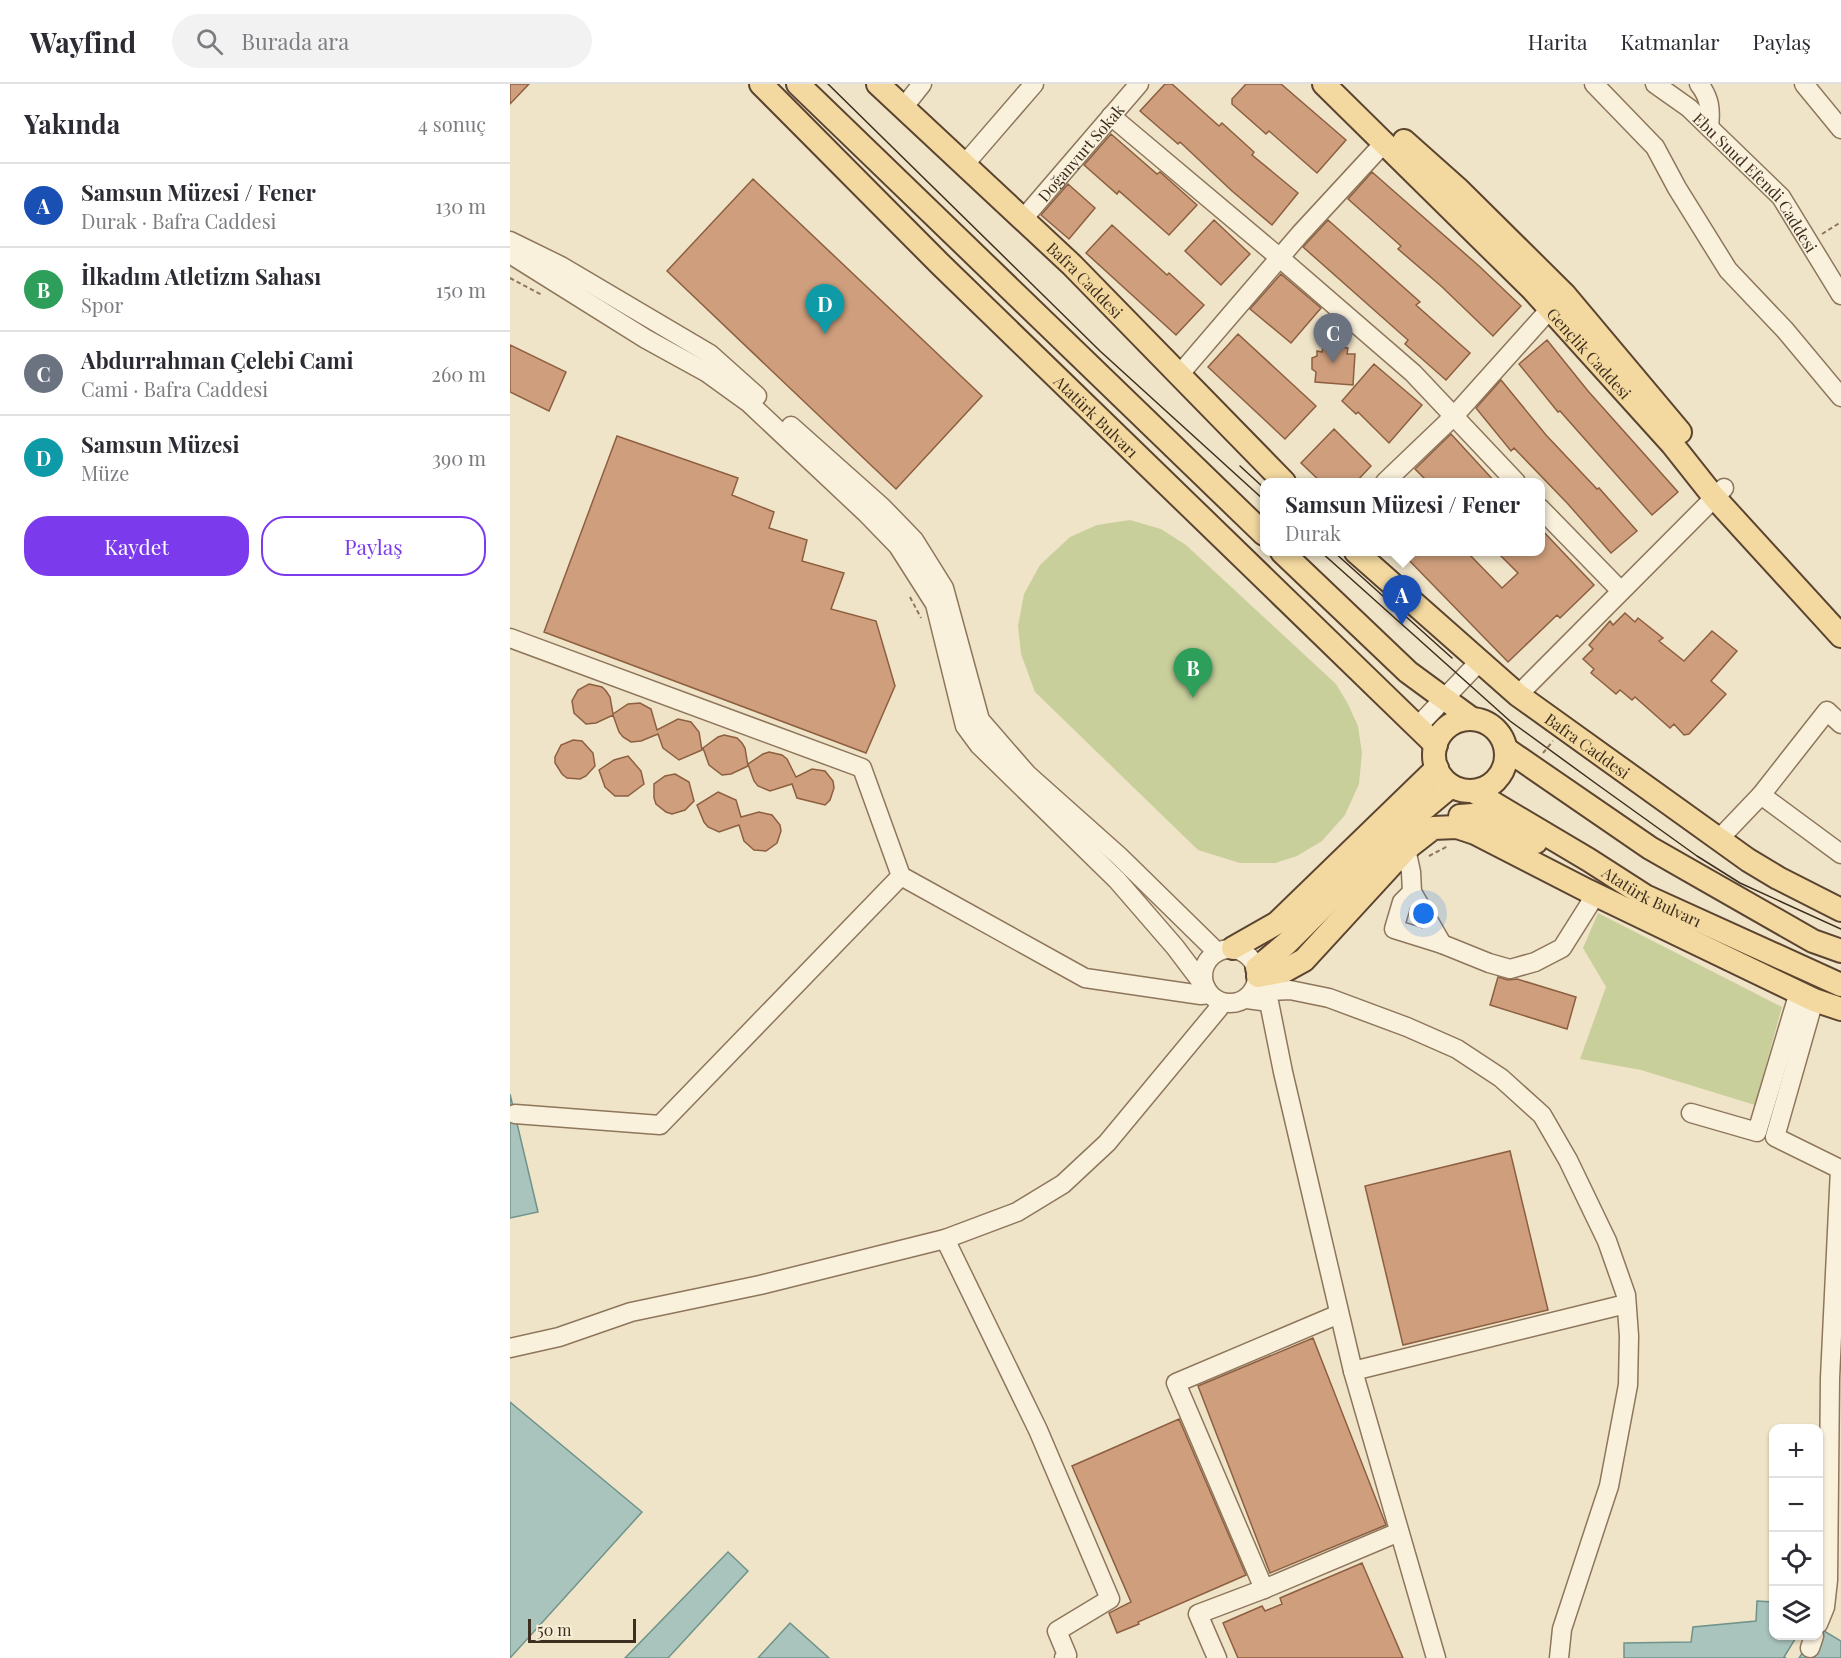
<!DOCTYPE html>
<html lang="tr">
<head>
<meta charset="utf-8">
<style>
	:root { --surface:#fff; --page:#f2f2f3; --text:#2b2b33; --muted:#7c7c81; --line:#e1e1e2; --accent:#7c3aed }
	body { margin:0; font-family:"Playfair Display",serif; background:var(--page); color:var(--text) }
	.controls { position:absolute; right:18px; bottom:18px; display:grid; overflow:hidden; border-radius:12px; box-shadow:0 2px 4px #0004 }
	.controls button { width:54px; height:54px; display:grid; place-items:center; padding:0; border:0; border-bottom:2px solid var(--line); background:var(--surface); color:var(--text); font:30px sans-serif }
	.scale { position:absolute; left:18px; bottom:15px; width:108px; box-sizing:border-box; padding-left:6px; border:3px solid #3d2e20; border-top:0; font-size:16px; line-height:21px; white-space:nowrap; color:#3d2e20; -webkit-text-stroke:4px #f7eed8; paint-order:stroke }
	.you { position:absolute; left:914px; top:830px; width:21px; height:21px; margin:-15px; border:4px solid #fff; border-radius:50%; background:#1a73e8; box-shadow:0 0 0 9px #1a73e833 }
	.badge { display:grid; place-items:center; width:39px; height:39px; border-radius:50%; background:var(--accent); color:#fff; font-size:20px; font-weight:700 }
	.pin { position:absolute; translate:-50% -50px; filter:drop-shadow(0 2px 3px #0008) }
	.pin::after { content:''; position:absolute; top:32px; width:21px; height:18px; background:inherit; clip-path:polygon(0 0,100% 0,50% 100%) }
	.popup { position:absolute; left:750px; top:394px; width:285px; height:78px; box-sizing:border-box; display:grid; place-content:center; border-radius:12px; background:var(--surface); filter:drop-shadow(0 2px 4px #0005); font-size:20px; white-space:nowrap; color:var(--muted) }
	.popup b { font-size:22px; color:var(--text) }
	.popup::after { content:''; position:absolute; left:50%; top:100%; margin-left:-12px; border:12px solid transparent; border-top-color:var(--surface) }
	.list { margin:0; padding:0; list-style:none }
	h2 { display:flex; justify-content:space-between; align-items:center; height:78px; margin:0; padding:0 24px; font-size:26px }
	h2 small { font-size:20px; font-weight:400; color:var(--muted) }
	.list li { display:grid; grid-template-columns:39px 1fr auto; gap:18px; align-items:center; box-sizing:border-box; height:84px; padding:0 24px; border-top:2px solid var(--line) }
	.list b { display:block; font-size:22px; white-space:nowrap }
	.list p { margin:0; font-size:20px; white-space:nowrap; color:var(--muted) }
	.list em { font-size:20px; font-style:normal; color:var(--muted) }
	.actions { display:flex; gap:12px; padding:18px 24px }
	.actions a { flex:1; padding:14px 0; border:2px solid var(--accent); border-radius:24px; text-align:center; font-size:21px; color:var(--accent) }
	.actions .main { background:var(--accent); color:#fff }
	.icon { flex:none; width:33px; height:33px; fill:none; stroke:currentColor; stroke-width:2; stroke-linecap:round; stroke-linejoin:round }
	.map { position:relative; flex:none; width:1331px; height:1574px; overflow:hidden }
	header { display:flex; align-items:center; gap:36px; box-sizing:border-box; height:84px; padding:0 30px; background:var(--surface); border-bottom:2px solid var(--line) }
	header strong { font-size:28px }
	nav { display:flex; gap:33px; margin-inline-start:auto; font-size:21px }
	.search { width:420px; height:54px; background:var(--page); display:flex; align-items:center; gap:15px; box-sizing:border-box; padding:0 21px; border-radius:33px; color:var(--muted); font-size:22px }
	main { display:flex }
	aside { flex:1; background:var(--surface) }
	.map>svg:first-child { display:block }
</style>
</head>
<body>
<header>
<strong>Wayfind</strong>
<div class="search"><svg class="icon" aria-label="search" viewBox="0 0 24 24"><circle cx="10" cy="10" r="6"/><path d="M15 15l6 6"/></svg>Burada ara</div>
<nav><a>Harita</a><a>Katmanlar</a><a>Paylaş</a></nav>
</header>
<main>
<aside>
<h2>Yakında<small>4 sonuç</small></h2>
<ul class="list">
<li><span class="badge" style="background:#1a4fb4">A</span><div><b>Samsun Müzesi / Fener</b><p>Durak · Bafra Caddesi</p></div><em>130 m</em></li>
<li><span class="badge" style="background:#2e9e5b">B</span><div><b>İlkadım Atletizm Sahası</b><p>Spor</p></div><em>150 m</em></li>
<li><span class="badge" style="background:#6b7280">C</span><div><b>Abdurrahman Çelebi Cami</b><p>Cami · Bafra Caddesi</p></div><em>260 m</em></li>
<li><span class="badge" style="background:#0f9aa8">D</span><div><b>Samsun Müzesi</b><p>Müze</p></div><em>390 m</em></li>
</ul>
<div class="actions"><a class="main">Kaydet</a><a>Paylaş</a></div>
</aside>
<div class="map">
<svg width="1331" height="1574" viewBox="0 0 1331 1574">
	<rect width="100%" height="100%" fill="#f0e4c8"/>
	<!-- green -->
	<path fill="#c9cf9b" d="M620,436L651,445L676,461L826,600L838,620L848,642L852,669L849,700L835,731L812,757L787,772L765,779H730L688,766L525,608L511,570L508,542L514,510L530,481L560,453L587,441Z
		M1088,829L1272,923L1245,1021L1131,986L1070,975L1096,903L1073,864Z"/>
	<!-- water -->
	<path fill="#a9c4bc" stroke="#6f938a" stroke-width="1.5" d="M0,1010L28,1128L0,1134Z
		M0,1318L132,1428L0,1574Z
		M218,1468L238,1487L158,1574H115Z
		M1247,1517L1263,1518L1264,1552H1287L1274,1573L1276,1574H1114V1559L1181,1558L1183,1543L1246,1537Z
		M280,1539L319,1574H248Z
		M1309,1544L1331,1557V1574H1289Z"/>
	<!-- building -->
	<path fill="#cf9f7d" stroke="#8d5f41" stroke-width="1.5" d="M0,0H19L0,20Z
		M655,0H662L709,42L712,39L744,68L742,71L788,109L762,141L722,107L670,58L668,60L630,27Z
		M736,0H771L836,56L807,89L759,47L756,50L722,20V15Z
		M601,50L647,90L650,88L687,121L659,151L609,107L607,110L574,81Z
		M862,88L969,182L1011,222L983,252L931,202L888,165L891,162L838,115Z
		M243,95L472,312L386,405L157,187Z
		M558,100L585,124L559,155L531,131Z
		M704,136L740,170L711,201L675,167Z
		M818,136L910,218L906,221L960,269L936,296L895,260L898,256L793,163Z
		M602,141L657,191L659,189L694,221L666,251L576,169Z
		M771,190L811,224L781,259L740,225Z
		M728,250L806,322L775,355L698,283Z
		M1037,256L1078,307L1168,408L1142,431L1050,327L1048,328L1009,280Z
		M0,261L56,288L39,327L0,308Z
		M813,262L838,264L837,270H845L843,301L805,298L806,288L802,285V274L807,272V267L812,268Z
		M864,280L912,321L879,359L848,328L846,330L832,317Z
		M991,296L1036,351L1087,405L1089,404L1127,447L1101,469L1058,420L1004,364L1001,367L966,324Z
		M824,345L861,382L845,399H812L791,379Z
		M941,350L986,399H919L905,385Z
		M107,352L228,394L222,411L264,428L259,444L297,456L292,477L334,489L321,525L366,537L385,602L356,669L34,548Z
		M1030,444L1084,501L1050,534L1047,531L998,578L891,468H957L992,504L1008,489L987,468H1030Z
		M1115,529L1125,538L1128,534L1153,554L1149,557L1174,577L1202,547L1227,567L1201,597L1216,610L1179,650L1174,651L1164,640L1160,644L1125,613L1122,616L1110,606L1106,610L1081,589L1084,585L1073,575L1083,565L1079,561L1100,537L1103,541Z
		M79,600L92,603L96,607L100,613L103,630L118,620L130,619L141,625L147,646L168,635L181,638L189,648L192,666L169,676L153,664L148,650L131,657L121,658L113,653L109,648L103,631L86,639L76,640L64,629L62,617L68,606Z
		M214,651L227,654L232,659L235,664L238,682L221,690L212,691L199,681L193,664L208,653Z
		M63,656L72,657L83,669L85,682L76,692L70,695L57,694L52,690L45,679V673L51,661Z
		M259,668L272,671L277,675L286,693L302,685L315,687L323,697L324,704L320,716L315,721L287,714L282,700L260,707L248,702L244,697L238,680L253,670Z
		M118,672L131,687L134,700L118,712H105L95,703L89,686L104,676Z
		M165,690L179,698L184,717L175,726L162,730L156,728L146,720L144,714V700L155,692Z
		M208,708L226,716L231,733L249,728L262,731L270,741L271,747L267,759L256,767L244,766L234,757L229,741L209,748L198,743L194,738L187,721Z
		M988,893L998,896L1007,895L1066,913L1057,945L980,921Z
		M1000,1067L1038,1226L893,1261L855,1102Z
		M803,1254L876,1441L760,1489L688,1302Z
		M669,1335L736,1491L628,1538L629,1540L607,1549L599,1529L621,1518L562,1382Z
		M852,1479L893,1574H728L713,1539L752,1522L755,1527L772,1520L770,1514Z"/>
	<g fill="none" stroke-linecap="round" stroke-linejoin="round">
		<defs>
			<g id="minor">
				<path d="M1084,0L1145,63L1167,104L1218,186L1275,246L1331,313"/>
				<path id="s1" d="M1145,0L1179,24L1271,113L1331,211"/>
				<path d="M1189,0C1200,14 1201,26 1199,43"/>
				<path d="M1294,0L1331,45"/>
				<path d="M393,24L412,0"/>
				<path d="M601,32L770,174L903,289L1006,398"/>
				<path d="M454,81L524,0"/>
				<path id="s2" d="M513,135L629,0"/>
				<path d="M0,157L51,182L200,270L247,312"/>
				<path d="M0,170L136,255L196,288L239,319L356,429L388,462L425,520L455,642L469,661L607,796L665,863L696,904"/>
				<path d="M669,291L790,150L875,58"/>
				<path d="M281,342L372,423L404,456L434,504L470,636L517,690L609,772L707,868"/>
				<path d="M875,398L944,332L1040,225"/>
				<path d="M1030,424L1111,507"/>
				<path d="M0,554L352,684L391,792L575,894L691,911L700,910"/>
				<path d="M1008,611L1214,404"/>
				<path d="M907,643L969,578"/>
				<path d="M1251,711L1331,770"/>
				<path d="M1209,755L1251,711L1317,627L1331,640"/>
				<path d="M896,765L901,788L902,808L932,860L979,879L1000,885L1025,878L1052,864L1081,818L1078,807"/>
				<path d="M902,808L892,818L884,845L932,860"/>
				<circle cx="720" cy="892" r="27"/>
				<path d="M742,908L780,906L819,914L897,943L947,965L991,994L1032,1031L1058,1076L1097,1157L1116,1211L1119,1252L1118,1301L1099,1402L1052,1545L1049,1574"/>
				<path d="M737,915L759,918L773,988L843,1287L926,1574"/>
				<path d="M1304,916L1265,1053L1330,1085L1320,1294L1318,1496L1315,1523L1308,1540"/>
				<path d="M1181,1029L1247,1048L1289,908"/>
				<path d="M5,1030L150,1041L391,792"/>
				<path d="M435,1155L528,1346L600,1515L547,1547L557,1571L554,1574"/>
				<path d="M0,1264L49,1253L121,1228L250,1201L435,1155L507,1128L553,1100L597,1059L709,924L707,916"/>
				<path d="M843,1287L1116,1220"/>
				<path d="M754,1505L666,1299L829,1230"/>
				<path d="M1300,1564L1304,1552"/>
				<path d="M707,1574L688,1530L754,1505L889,1448"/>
			</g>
			<g id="major">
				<path id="s3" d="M251,0L430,180L926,661"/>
				<path d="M288,0L754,450"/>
				<path id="s4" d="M368,0L562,181L774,398"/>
				<path id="s5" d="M814,0L1022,205L1162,360L1204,413L1331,552"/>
				<path d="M894,57L949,106L1055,211L1170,348"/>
				<path d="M772,468L898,588L962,635"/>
				<path id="s6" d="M846,468L1008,611L1238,776L1268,794L1331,826"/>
				<circle cx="960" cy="671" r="36"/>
				<path d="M996,665L1140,764L1303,857L1331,867"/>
				<path id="s7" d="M963,707L1079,776L1135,812L1331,901"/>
				<path d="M950,732L963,731L1026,758"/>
				<path d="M723,864L767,839L927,684"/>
				<path d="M747,884L777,859L898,738L941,702"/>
				<path d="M748,892L774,887L794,876L896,765L923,744L947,743L965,749L1078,807L1304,916L1331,925"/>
			</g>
		</defs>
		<!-- minor casing -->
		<use href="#minor" stroke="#8d765c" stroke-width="21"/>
		<!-- major casing -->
		<use href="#major" stroke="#5b4430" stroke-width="26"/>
		<!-- path -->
		<path stroke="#8d765c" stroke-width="2" stroke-dasharray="4.5 3" stroke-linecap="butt" d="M1312,150L1331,138
			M0,194L32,211
			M400,513L411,534
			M1033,669L1043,657
			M919,772L938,762"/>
		<!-- minor -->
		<use href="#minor" stroke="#faf1dc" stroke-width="18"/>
		<!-- major -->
		<use href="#major" stroke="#f3d9a0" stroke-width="22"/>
		<!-- tram -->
		<path stroke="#3d2e20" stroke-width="1.5" d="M318,0L590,267L754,416
			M730,382L754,404
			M811,468L1000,637L1088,701L1187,772L1230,799L1331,845
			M824,468L942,574"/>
	</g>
	<g text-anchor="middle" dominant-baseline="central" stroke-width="6" stroke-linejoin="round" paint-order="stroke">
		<!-- street labels -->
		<g font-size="16" fill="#3d2e20" stroke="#f7eed8">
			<text stroke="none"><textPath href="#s2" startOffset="88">Doğanyurt Sokak</textPath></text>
			<text stroke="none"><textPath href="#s1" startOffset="142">Ebu Suud Efendi Caddesi</textPath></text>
			<text stroke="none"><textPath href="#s4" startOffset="285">Bafra Caddesi</textPath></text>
			<text stroke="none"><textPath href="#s5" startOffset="378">Gençlik Caddesi</textPath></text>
			<text stroke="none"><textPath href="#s3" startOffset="472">Atatürk Bulvarı</textPath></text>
			<text stroke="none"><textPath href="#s6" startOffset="302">Bafra Caddesi</textPath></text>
			<text stroke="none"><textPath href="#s7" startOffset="208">Atatürk Bulvarı</textPath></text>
		</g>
	</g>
</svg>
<div class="controls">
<button>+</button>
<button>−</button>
<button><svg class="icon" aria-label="locate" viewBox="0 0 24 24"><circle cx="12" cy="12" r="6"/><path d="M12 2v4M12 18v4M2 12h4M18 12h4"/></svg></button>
<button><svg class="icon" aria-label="layers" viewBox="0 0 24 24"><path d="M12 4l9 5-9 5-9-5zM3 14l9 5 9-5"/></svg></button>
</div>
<div class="scale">50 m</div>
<div class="you"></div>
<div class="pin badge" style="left:892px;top:541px;background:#1a4fb4">A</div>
<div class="popup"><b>Samsun Müzesi / Fener</b>Durak</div>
<div class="pin badge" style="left:683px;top:614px;background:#2e9e5b">B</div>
<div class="pin badge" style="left:823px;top:279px;background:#6b7280">C</div>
<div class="pin badge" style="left:315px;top:250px;background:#0f9aa8">D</div>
</div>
</main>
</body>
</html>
